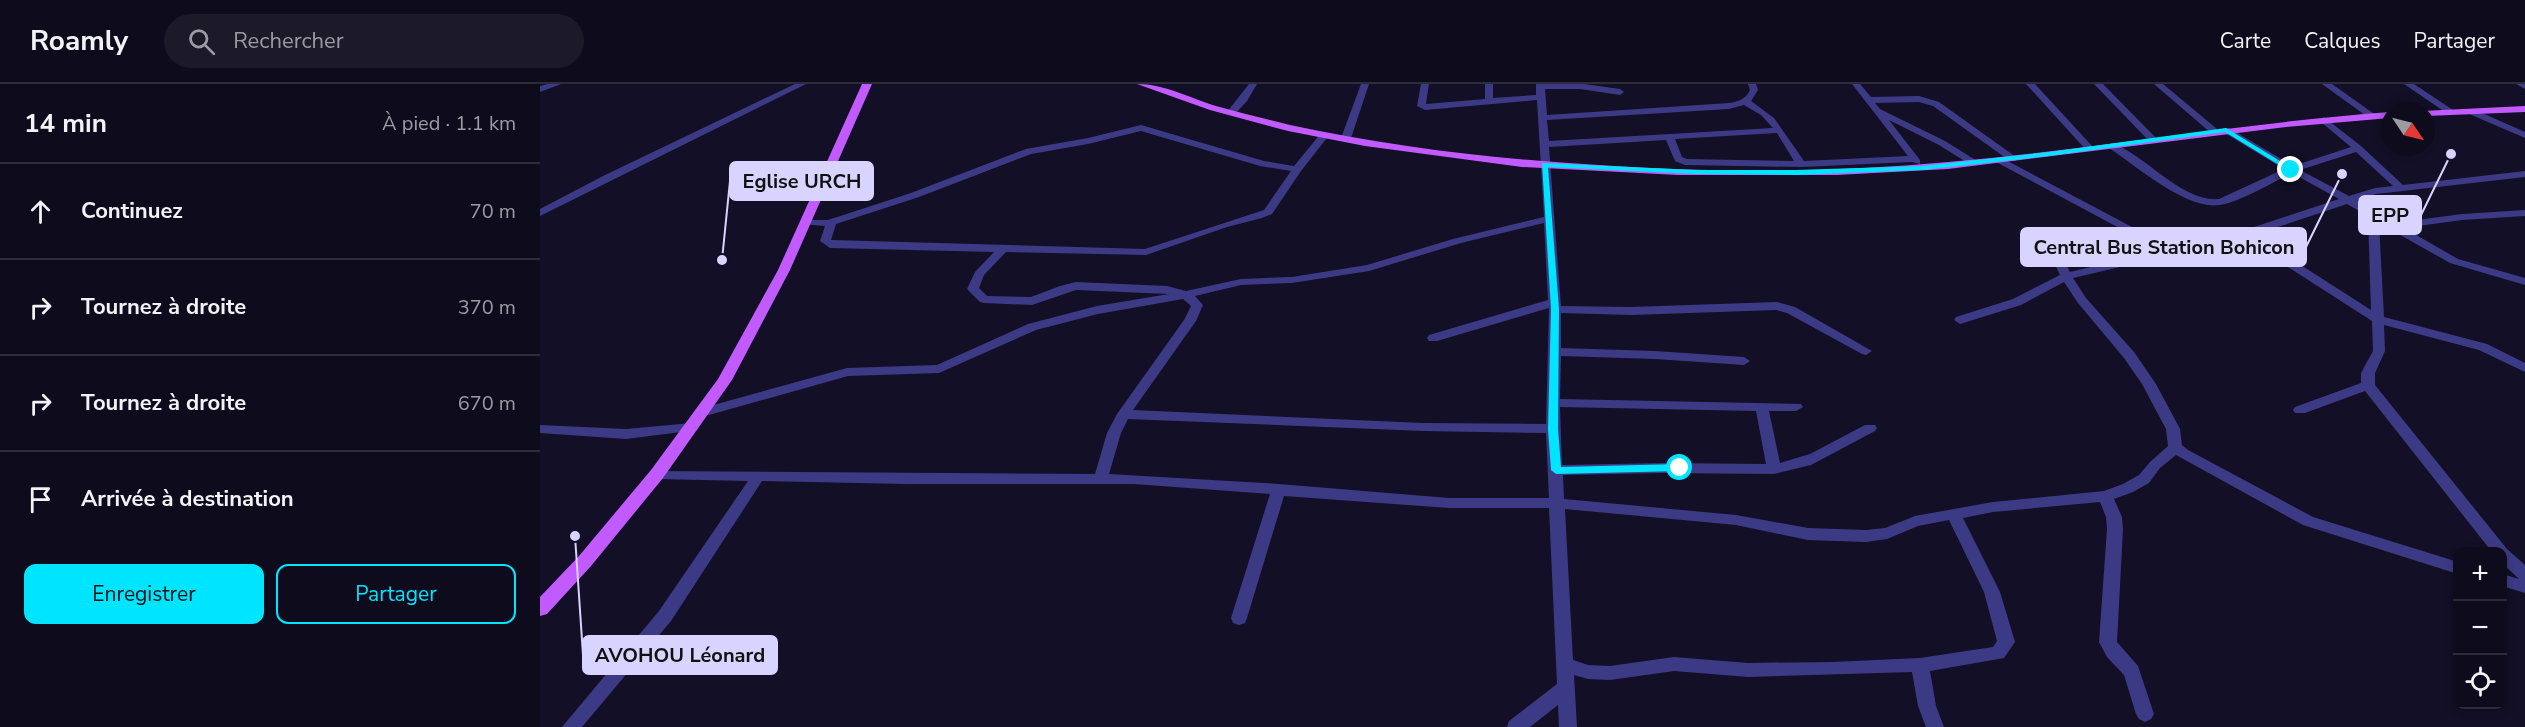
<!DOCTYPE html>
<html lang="fr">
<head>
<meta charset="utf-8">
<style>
	:root { --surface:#0e0b1c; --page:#1c1929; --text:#f1f3f6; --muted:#9b9ba3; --line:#2e2b3b; --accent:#00e5ff }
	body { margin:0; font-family:"Nunito Sans",sans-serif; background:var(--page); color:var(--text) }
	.controls { position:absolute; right:18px; bottom:18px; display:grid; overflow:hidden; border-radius:12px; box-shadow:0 3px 9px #0003 }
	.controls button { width:54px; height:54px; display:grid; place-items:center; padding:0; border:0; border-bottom:2px solid var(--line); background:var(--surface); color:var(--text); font:30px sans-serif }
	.compass { position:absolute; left:1841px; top:18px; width:54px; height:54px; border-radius:50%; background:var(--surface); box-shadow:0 3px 9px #0003; rotate:125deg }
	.stop { position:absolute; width:18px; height:18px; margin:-14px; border:4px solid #00e5ff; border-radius:50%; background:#fff }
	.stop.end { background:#00e5ff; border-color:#fff; box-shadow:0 2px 6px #0008 }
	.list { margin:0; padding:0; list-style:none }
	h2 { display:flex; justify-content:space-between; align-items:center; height:78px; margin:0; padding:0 24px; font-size:26px }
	h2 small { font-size:20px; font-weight:400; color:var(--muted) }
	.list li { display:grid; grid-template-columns:39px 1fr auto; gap:18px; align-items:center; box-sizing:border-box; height:96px; padding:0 24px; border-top:2px solid var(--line) }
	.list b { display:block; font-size:22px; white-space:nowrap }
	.list em { font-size:20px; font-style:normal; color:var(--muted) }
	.actions { display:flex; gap:12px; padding:18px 24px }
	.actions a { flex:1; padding:14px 0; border:2px solid var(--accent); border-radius:12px; text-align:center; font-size:21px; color:var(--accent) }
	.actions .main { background:var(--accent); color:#111 }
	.icon { flex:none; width:33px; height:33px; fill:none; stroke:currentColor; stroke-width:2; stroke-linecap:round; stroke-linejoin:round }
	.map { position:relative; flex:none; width:1985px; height:643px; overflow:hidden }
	header { display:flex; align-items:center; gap:36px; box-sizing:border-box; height:84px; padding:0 30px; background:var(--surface); border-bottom:2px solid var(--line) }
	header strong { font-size:28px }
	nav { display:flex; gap:33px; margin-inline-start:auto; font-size:21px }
	.search { width:420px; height:54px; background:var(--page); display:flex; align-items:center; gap:15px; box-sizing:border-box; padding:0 21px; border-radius:33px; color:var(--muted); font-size:22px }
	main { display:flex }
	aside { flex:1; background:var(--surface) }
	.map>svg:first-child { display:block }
</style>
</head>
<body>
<header>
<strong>Roamly</strong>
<div class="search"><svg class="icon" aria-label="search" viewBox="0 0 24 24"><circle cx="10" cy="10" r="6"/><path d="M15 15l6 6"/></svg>Rechercher</div>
<nav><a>Carte</a><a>Calques</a><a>Partager</a></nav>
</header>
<main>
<aside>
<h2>14 min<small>À pied · 1.1 km</small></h2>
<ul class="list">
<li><svg class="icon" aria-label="ahead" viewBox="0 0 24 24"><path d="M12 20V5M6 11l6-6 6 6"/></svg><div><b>Continuez</b></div><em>70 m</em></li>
<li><svg class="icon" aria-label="right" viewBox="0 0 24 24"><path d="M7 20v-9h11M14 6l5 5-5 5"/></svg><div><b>Tournez à droite</b></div><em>370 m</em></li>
<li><svg class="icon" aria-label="right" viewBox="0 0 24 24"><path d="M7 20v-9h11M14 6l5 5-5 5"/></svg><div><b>Tournez à droite</b></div><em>670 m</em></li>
<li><svg class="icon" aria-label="arrive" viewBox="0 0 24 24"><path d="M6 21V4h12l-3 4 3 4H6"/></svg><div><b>Arrivée à destination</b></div></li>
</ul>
<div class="actions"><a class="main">Enregistrer</a><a>Partager</a></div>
</aside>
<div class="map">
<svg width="1985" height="643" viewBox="0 0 1985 643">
	<rect width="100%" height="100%" fill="#130f26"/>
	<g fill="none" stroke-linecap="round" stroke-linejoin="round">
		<!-- minor -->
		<path fill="#3d3a85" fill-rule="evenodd" d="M8,0H21L0,8V2Z
			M255,0H266L0,132V125L63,92Z
			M709,0H717L707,17L695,30H689L687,28Z
			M821,0H829L811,54L803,56L801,54Z
			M881,0H889L886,20L945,15V0H953V14L996,11V0H1044L1080,5L1084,8L1080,11L1040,5H1005L1007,31L1189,19C1198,18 1206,15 1210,6L1208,0H1216L1218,6L1211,17L1234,34L1264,77L1368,72L1312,0H1320L1331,13L1379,12L1399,18L1476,73V77H1470L1393,22L1379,18L1335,19L1340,25L1405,57L1437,77V81H1431L1399,61L1349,36L1380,76V80L1372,78L1261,83L1145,81L1135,77L1126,56L1009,63L1021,222L1091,223L1237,218L1255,223L1332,267L1326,271L1322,270L1247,229L1236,226L1091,231L1021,229V264L1115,267L1204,273L1210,277L1204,281L1115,275L1021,272L1020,315L1261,320L1263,323L1256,327H1229L1240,379L1270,370L1325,341H1335L1337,344L1335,347L1271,381L1234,390L1123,389L1023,391L1024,415L1196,431L1268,444L1326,446L1345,444L1375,432L1453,418L1564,407L1583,400L1599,391L1610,378L1628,362L1626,345L1602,300L1584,274L1538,219L1524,198L1481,221L1420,240L1414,236L1416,233L1473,215L1520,191L1508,166L1510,164H1518L1530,188L1584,175L1583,146L1456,78V74H1462L1592,143L1595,172L1702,147L1799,115L1752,89C1733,98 1698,119 1679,121C1646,126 1595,81 1569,64L1567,62L1572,59C1606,71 1641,118 1679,115L1744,85L1683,48V44H1689L1753,82L1811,63L1781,38L1779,36L1784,33L1821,62L1863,101L1985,87V93L1836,110L1817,116L1854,139L1922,130L1985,126V132L1922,136L1864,144L1918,175L1985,194V201L1910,179L1839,139L1844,233L1947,260L1985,279V288L1939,266L1844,241L1845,267L1835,289V301L1967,465L1985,481V509L1962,502V490L1979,495L1962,479V468H1952L1825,307L1765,329H1755L1753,326L1755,323L1821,299V289L1833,267L1832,237L1703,154L1533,194L1546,214L1594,268L1616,300L1640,345L1642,361L1648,366L1773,433L1918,478V490L1763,441L1636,371L1620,384L1609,399L1593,408L1574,415L1582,433L1583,445L1577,558L1598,582L1614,630L1611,635L1605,638L1599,635L1596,630L1584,591L1567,573L1559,558L1567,445L1566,433L1560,418L1453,428L1423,434L1460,508L1475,558L1464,574L1390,587L1396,622L1404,643H1386L1378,622L1372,588L1208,593L1134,587L1070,596L1048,595L1034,591L1037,643H1019L1018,621L990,643H967L969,637L1017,600L1009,424H909L744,412L707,534L705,539L699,541L693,539L691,534L730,410L594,400H366L222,397L131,537L42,643H22L119,527L208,397L117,395L112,393L110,390L112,387L555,390L567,349L577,330L644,236L651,222L643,215L558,230L496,246L399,289L308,292L169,331H159L157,328L159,325L307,284L397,281L488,240L557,222L629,210L536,206L492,221L444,219L440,218L427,205L435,188L454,168L290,164L280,157L285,142L261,140V136H288L371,109L486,65L548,54L601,41L724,77L754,82L782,48L790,50L761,87L732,130L722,134L687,143L606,171L466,168L444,191L439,204L447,212L491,213L520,202L536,198L627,202L646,207L701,195L752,193L827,181L913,155L1004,133L997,16L885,26L877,22ZM1204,21L1221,31L1233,44L1009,57L1007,36L1189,25ZM601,47L720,82L751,87L724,126L605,165L291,156L296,140L379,113L491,70L548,60ZM1237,49L1254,77L1147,75L1142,73L1135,55ZM1816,68L1853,102L1835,104L1809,112L1760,86ZM1807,120L1828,132L1831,226L1714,151ZM1004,139L1008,216L889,251L887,254L889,257H897L1009,224L1006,340L883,339L593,326L656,237L663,221L655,212L701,201L752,199L829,187L921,159ZM1020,323L1216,327L1226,380L1123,379L1022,381ZM588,335L883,347L1006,349L1009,414H909L739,400L569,390L581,349ZM1025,425L1196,441L1268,456L1326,458L1347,455L1378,442L1409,436L1444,508L1457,557L1453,563L1380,574L1292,578L1208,579L1134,573L1070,582L1048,581L1033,576Z
			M1486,0H1495L1553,63V67H1547Z
			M1554,0H1563L1616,54V58H1610Z
			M1614,0H1623L1677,45V49H1671Z
			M1782,0H1792L1837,32L1829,34Z
			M1864,0H1874L1916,28L1908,30Z
			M1976,0H1985V5Z
			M1927,25H1933L1985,48V54L1927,29Z
			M152,339L159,343L157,346L86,355L0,349V341L86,345Z"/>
		<!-- major -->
		<path fill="#c25bff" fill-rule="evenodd" d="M322,0H332L250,186L192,296L123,394L51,482L7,530L0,532V513L39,472L111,386L178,295L238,186Z
			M597,0C624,0 650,14 676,22C700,29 726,35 750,41C852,63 955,75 1059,81C1174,89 1292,89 1408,78C1556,65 1702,39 1850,28V34L1746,43L1408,85L1297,91H1138L982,83L825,62L748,47L670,26Z
			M1985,22V28L1886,32V27H1882Z"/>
	</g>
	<!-- route -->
	<path fill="#00e5ff" d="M1686,44L1755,86L1749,87L1685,48L1509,72L1382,86L1256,91L1156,90L1008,83L1019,225L1018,345L1021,383L1140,380L1145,384L1140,387L1016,390L1011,386L1008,345L1011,225L1002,79L1156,86H1256L1382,82L1509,68Z"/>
	<!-- callouts -->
	<path fill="none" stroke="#d9d4ff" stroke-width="2" d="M182 176L190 97M1911 70L1881 131M1802 90L1766 163M35 452L43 571"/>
	<g fill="#d9d4ff" stroke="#130f26" stroke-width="2">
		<circle cx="182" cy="176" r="6"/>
		<circle cx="1911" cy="70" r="6"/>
		<circle cx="1802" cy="90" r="6"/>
		<circle cx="35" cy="452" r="6"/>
	</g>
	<g fill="#d9d4ff" stroke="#d9d4ff" stroke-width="2">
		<rect x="190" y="78" width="143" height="38" rx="6"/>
		<rect x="1819" y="112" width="62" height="38" rx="6"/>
		<rect x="1481" y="144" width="285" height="38" rx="6"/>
		<rect x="43" y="552" width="194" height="38" rx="6"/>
	</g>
	<g font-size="20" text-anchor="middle" font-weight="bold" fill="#111">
		<text x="262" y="104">Eglise URCH</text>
		<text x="1850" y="138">EPP</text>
		<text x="1624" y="170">Central Bus Station Bohicon</text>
		<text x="140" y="578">AVOHOU Léonard</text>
	</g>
</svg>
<div class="controls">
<button>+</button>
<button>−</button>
<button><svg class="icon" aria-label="locate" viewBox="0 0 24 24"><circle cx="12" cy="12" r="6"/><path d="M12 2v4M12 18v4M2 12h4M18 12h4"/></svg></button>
</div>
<svg class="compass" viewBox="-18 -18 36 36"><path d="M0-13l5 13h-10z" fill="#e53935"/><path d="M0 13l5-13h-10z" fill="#9b9ba3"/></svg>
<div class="stop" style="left:1140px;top:384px"></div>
<div class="stop end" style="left:1751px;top:86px"></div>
</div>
</main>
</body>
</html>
